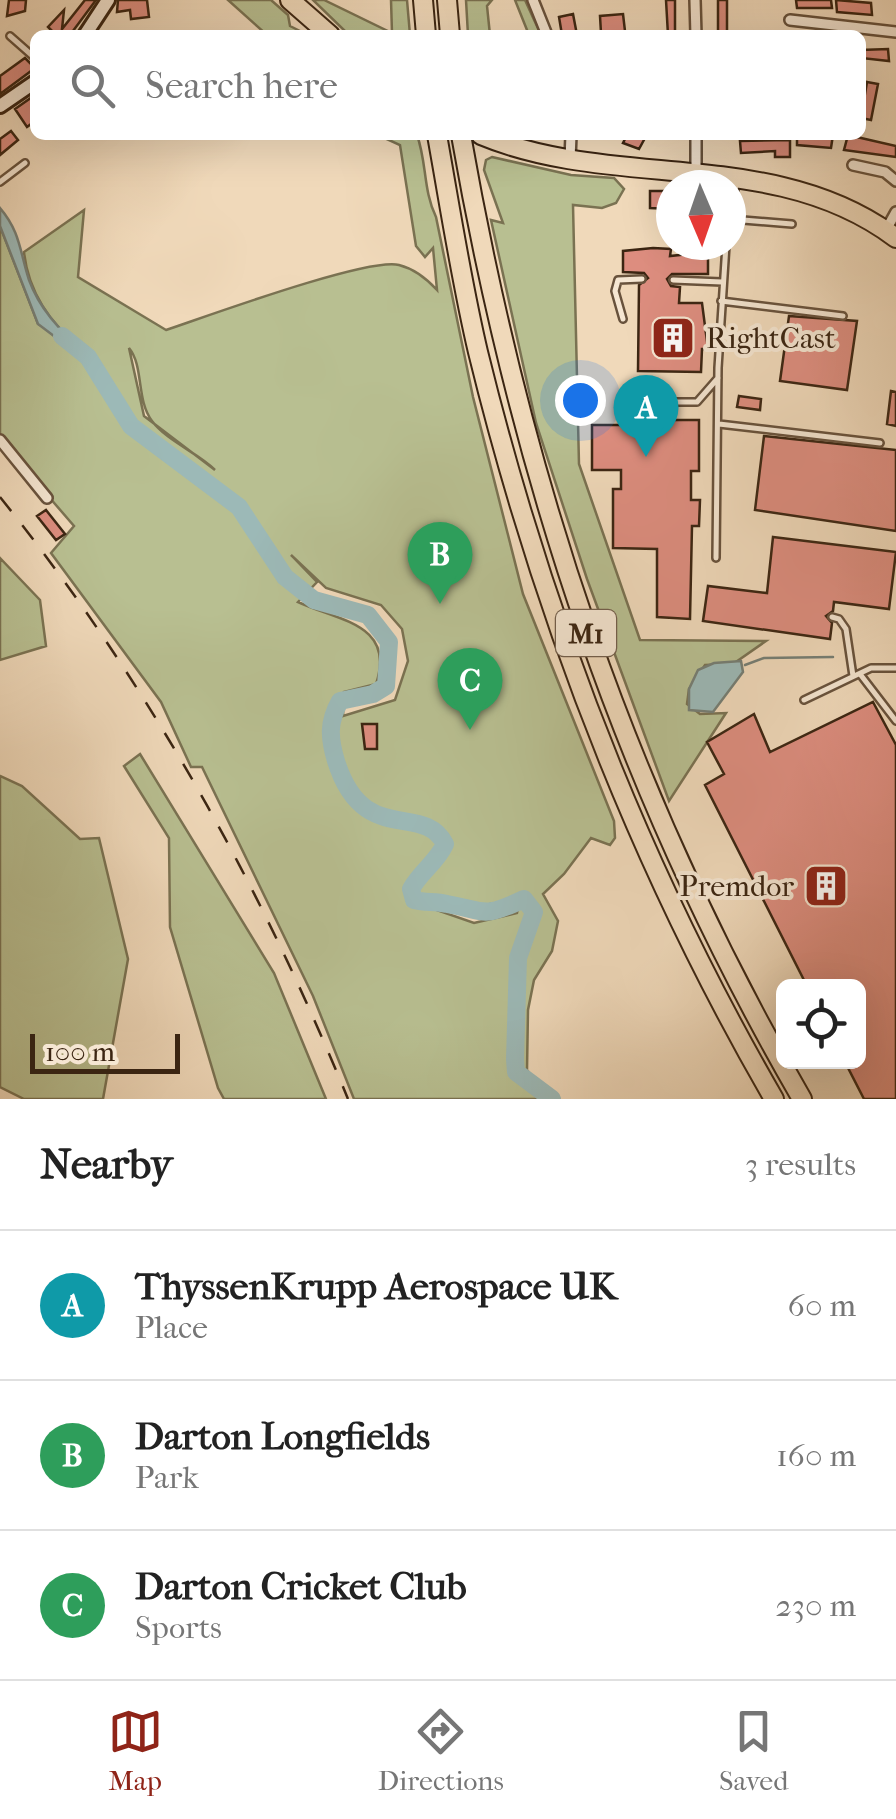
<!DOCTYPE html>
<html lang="en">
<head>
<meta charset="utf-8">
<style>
	:root { --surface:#fff; --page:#f6f6f6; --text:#222; --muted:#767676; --line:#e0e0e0; --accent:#8f2418 }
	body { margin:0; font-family:"IM FELL French Canon",serif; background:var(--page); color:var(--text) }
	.controls { position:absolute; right:30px; bottom:30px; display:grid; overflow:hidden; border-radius:15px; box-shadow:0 10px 40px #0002 }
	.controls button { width:90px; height:90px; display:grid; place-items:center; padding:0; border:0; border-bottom:2px solid var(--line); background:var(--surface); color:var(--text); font:50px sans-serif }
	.compass { position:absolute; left:656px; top:170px; width:90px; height:90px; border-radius:50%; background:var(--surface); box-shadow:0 10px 40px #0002; rotate:178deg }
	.scale { position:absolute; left:30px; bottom:25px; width:150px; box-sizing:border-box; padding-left:10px; border:5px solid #3b2512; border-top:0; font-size:28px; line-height:35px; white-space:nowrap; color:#3b2512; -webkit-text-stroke:8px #f5e6d2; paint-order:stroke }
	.you { position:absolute; left:580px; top:400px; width:35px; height:35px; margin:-25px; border:8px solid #fff; border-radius:50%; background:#1a73e8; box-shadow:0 0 0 15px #1a73e833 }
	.badge { display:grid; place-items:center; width:65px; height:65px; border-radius:50%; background:var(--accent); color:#fff; font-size:32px; font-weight:700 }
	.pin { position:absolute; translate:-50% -82px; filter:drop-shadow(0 2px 5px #0008) }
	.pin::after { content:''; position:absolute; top:52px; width:35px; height:30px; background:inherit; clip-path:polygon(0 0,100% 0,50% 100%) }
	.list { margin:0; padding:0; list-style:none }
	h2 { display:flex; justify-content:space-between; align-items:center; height:130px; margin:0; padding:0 40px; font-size:42px }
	h2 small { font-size:32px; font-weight:400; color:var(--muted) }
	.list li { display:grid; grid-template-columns:65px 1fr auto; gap:30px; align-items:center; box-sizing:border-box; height:150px; padding:0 40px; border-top:2px solid var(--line) }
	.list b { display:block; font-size:38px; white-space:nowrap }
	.list p { margin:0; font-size:32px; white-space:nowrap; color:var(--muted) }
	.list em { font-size:32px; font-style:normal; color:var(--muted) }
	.icon { flex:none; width:55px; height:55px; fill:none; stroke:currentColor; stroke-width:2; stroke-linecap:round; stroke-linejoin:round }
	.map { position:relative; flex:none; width:896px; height:1099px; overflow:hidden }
	.search { position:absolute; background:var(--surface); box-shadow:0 10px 40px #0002; left:30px; right:30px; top:30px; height:110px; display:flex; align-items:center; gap:25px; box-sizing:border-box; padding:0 35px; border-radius:15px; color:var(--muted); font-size:38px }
	.sheet { height:580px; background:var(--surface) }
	nav { display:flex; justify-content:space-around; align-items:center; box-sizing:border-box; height:140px; border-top:2px solid var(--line); background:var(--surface); font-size:28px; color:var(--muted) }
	nav a { display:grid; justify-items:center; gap:5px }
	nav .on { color:var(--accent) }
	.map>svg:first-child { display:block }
</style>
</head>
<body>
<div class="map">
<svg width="896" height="1099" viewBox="0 0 896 1099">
	<rect width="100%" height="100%" fill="#f0d9ba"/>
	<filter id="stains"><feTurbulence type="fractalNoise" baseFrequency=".002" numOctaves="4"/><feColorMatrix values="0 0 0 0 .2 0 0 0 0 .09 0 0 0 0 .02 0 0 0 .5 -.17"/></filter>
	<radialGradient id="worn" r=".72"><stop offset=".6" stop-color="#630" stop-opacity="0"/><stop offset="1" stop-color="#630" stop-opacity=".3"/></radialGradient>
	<!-- green -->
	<path fill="#b8bf91" stroke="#7a7252" stroke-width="2.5" fill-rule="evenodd" d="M228,0H271L288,15L290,26L308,35H267Z
		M313,0H324L392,33L391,0H407L410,35H349Z
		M466,0H492L487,6L490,35H468Z
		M515,0H525L541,35H529Z
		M378,135H417C427,163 423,190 436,217L473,397L523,594L614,821L615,838L610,845L591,838L564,874L543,894L558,921L552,951L534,980L528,1010L527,1070L549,1099H354L313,996L202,767H191L161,702L51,553L74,526L0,440V226L38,324L81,348C50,324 28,291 24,252L84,210L78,277L166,330C205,317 368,257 399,265C415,269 426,278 437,290L433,248L425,257L416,246L400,145ZM129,348C144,366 136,400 152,421C167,441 198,453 215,470L144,416ZM291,555L326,588L381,605L402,629L408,661L395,700L343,716L344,692L376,684C396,624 339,621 298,602L317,582ZM521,896L517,913L474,923L428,907L424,899C435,902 446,898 457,901C487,907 492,905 521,896Z
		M492,157L571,175L614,178L624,189L616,203L602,208L573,205L579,464L640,640L766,641L733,664L705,665L689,689L687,704L700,714L726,713L669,801L587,579L536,423L491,220L503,223L484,170L486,160Z
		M0,558L40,600L46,646L0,660Z
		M140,754L274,973L326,1099H224L218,1088L170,927L169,838L124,766Z
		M0,776L22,786L80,839L99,838L128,959L103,1099H24L0,1087Z"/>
	<!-- water -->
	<path fill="#9cb9b7" stroke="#757e75" stroke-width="2.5" d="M0,208C20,231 20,252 29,280C39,307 59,331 82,348L79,355L38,324L0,226Z
		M741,661L743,672L713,712L689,710V689L698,670L714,663Z"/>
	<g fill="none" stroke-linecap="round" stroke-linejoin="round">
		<!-- stream -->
		<path stroke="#757e75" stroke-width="2.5" d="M745,665L764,658L833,657"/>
		<!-- river -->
		<path stroke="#9cb9b7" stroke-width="18" d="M62,336L88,357L131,426L239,507L285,577L314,600L368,615L389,642L386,686L373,694L340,701C328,722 329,738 336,761C363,848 423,801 445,844C437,862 421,871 411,889L414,900C426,903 435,901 447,904C487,911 481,919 524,899L534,912L518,958L515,1059L516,1072L552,1099"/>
	</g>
	<!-- building -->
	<path fill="#dd8d7f" stroke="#3b2512" stroke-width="2.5" d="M9,0H26L25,11L7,16Z
		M85,0H96L70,35H56L48,27L64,10L62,29Z
		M118,0H147L149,17L131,19L130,10L117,12Z
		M666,0H675V35H668Z
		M718,0H727V35H718Z
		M796,0H831L832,8H797Z
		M836,0L871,3L872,15L837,12Z
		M573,14L577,35H562L559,17Z
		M623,14L625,31L601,33L600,16Z
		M888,49L889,61L861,58V50Z
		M25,58L35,68L0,94V76Z
		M867,82L878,84L871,120L861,118Z
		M35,95V121L27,127L15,109Z
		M11,131L18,140L0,155V139Z
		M627,135L645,138L639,149L623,143Z
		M797,135H833L831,148L797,145Z
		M848,135L896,146V157L844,150Z
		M790,140V157H775V151L741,153L740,141Z
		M650,191H671V209L650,208Z
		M653,248L671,249L670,256L708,252V274H672L667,279L671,286L680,287L679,303H702L708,349H702L701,372L638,371L639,285L648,278L644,273L623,272V251Z
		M789,316L857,321L847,390L780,381Z
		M891,391L896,392V426L887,424Z
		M739,396L761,399L760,410L737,407Z
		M666,420H699V471H691V500H700L699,526H692L690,619L657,617V549L613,548V489H621V470H592V425H666Z
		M764,436L896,450V531L755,510Z
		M46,510L65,534L56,540L37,516Z
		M773,537L896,552L889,609L834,602L833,611L826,616L832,623L830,639L703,621L708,586L767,593Z
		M873,702L896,745V1099H864L845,1062H858V986H807L705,785L724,774L707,742L754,714L770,752Z
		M362,724H377V749H365Z"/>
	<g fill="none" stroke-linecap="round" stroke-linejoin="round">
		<defs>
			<path id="lane" d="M10,36L35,58
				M0,182L25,163
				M731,212L736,184
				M731,219L792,224
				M673,280L722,282
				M721,301L843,316
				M623,319L615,291L618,280L642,279
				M648,402H697L718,378
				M719,424L880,443
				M716,558L718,368L726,245
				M832,617L839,619L846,629L853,676
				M860,674L896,721
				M804,700L871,668H896"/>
			<path id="street" d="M533,0L547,35
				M695,0L696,35
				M790,20L896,32
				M696,135V171
				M570,159L571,135
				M853,165L885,172L896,181
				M886,230L896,212
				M0,440L47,498"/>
			<path id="secondary" d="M85,35L108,0
				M0,106L35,82"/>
			<path id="highway" d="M290,0L330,35
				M423,0L426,35
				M447,0L450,35
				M437,135C450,207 461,280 478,352C542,613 639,866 774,1099
				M461,135C522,482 625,793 802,1099
				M481,135C615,191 774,146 896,238"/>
		</defs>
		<!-- lane casing -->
		<use href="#lane" stroke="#68523c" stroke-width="10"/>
		<!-- street casing -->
		<use href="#street" stroke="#68523c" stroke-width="14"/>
		<!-- secondary casing -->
		<use href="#secondary" stroke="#3b2512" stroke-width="18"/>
		<!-- highway casing -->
		<use href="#highway" stroke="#3b2512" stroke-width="22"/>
		<!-- lane -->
		<use href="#lane" stroke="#f5e6d2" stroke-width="5"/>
		<!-- street -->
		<use href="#street" stroke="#f5e6d2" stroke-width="9"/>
		<!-- secondary -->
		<use href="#secondary" stroke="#f5e6d2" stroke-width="12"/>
		<!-- highway -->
		<use href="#highway" stroke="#f0d9ba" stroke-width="18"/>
		<!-- rail -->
		<path stroke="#3b2512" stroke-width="2.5" stroke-dasharray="18 18" stroke-linecap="butt" d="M0,497C146,679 260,884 348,1099"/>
	</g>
	<!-- icons -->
	<defs>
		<symbol id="building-square" viewBox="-11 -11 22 22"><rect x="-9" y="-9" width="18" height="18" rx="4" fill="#8f2418" stroke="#f5e6d2"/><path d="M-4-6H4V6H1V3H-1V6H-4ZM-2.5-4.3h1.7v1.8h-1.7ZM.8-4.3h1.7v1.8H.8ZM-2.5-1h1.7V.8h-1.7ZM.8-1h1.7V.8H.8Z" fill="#fff"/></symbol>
	</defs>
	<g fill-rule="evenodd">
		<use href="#building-square" x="648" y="313" width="50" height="50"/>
		<use href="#building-square" x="801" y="861" width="50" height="50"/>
	</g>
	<g text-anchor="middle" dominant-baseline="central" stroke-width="8" stroke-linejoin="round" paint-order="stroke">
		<!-- shield labels -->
		<rect fill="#f5e6d2" stroke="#735f4c" stroke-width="2.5" x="556" y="610" width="60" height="46" rx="8"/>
		<g font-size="28" font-weight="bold" fill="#3b2512">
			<text x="586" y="633">M1</text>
		</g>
		<!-- poi labels -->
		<g font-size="30" fill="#3b2512" stroke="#f5e6d2" text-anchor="start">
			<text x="706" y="338">RightCast</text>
			<text x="794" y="886" text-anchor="end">Premdor</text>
		</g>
	</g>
	<rect width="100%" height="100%" filter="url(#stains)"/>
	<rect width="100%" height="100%" fill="url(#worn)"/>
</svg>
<div class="controls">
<button><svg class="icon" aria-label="locate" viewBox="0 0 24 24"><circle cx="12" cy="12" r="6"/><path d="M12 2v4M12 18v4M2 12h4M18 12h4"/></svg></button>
</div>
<svg class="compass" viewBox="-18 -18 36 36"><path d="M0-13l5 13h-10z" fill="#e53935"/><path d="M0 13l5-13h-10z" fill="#767676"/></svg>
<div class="scale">100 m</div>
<div class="you"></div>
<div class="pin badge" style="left:646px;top:457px;background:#0f9aa8">A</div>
<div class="pin badge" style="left:440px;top:604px;background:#2e9e5b">B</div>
<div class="pin badge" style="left:470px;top:730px;background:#2e9e5b">C</div>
<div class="search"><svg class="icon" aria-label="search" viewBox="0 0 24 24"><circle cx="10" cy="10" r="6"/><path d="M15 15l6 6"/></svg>Search here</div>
</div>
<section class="sheet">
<h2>Nearby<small>3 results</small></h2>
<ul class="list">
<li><span class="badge" style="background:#0f9aa8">A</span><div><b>ThyssenKrupp Aerospace UK</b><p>Place</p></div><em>60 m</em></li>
<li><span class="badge" style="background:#2e9e5b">B</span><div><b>Darton Longfields</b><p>Park</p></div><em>160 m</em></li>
<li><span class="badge" style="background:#2e9e5b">C</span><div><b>Darton Cricket Club</b><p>Sports</p></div><em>230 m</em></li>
</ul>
</section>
<nav>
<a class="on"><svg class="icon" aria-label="map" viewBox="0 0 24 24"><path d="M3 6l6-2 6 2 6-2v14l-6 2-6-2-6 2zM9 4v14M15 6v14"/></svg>Map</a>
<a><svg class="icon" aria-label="directions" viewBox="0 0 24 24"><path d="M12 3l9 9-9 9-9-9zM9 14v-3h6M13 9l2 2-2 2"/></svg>Directions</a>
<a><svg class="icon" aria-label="saved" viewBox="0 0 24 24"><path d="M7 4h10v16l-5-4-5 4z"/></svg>Saved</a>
</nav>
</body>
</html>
